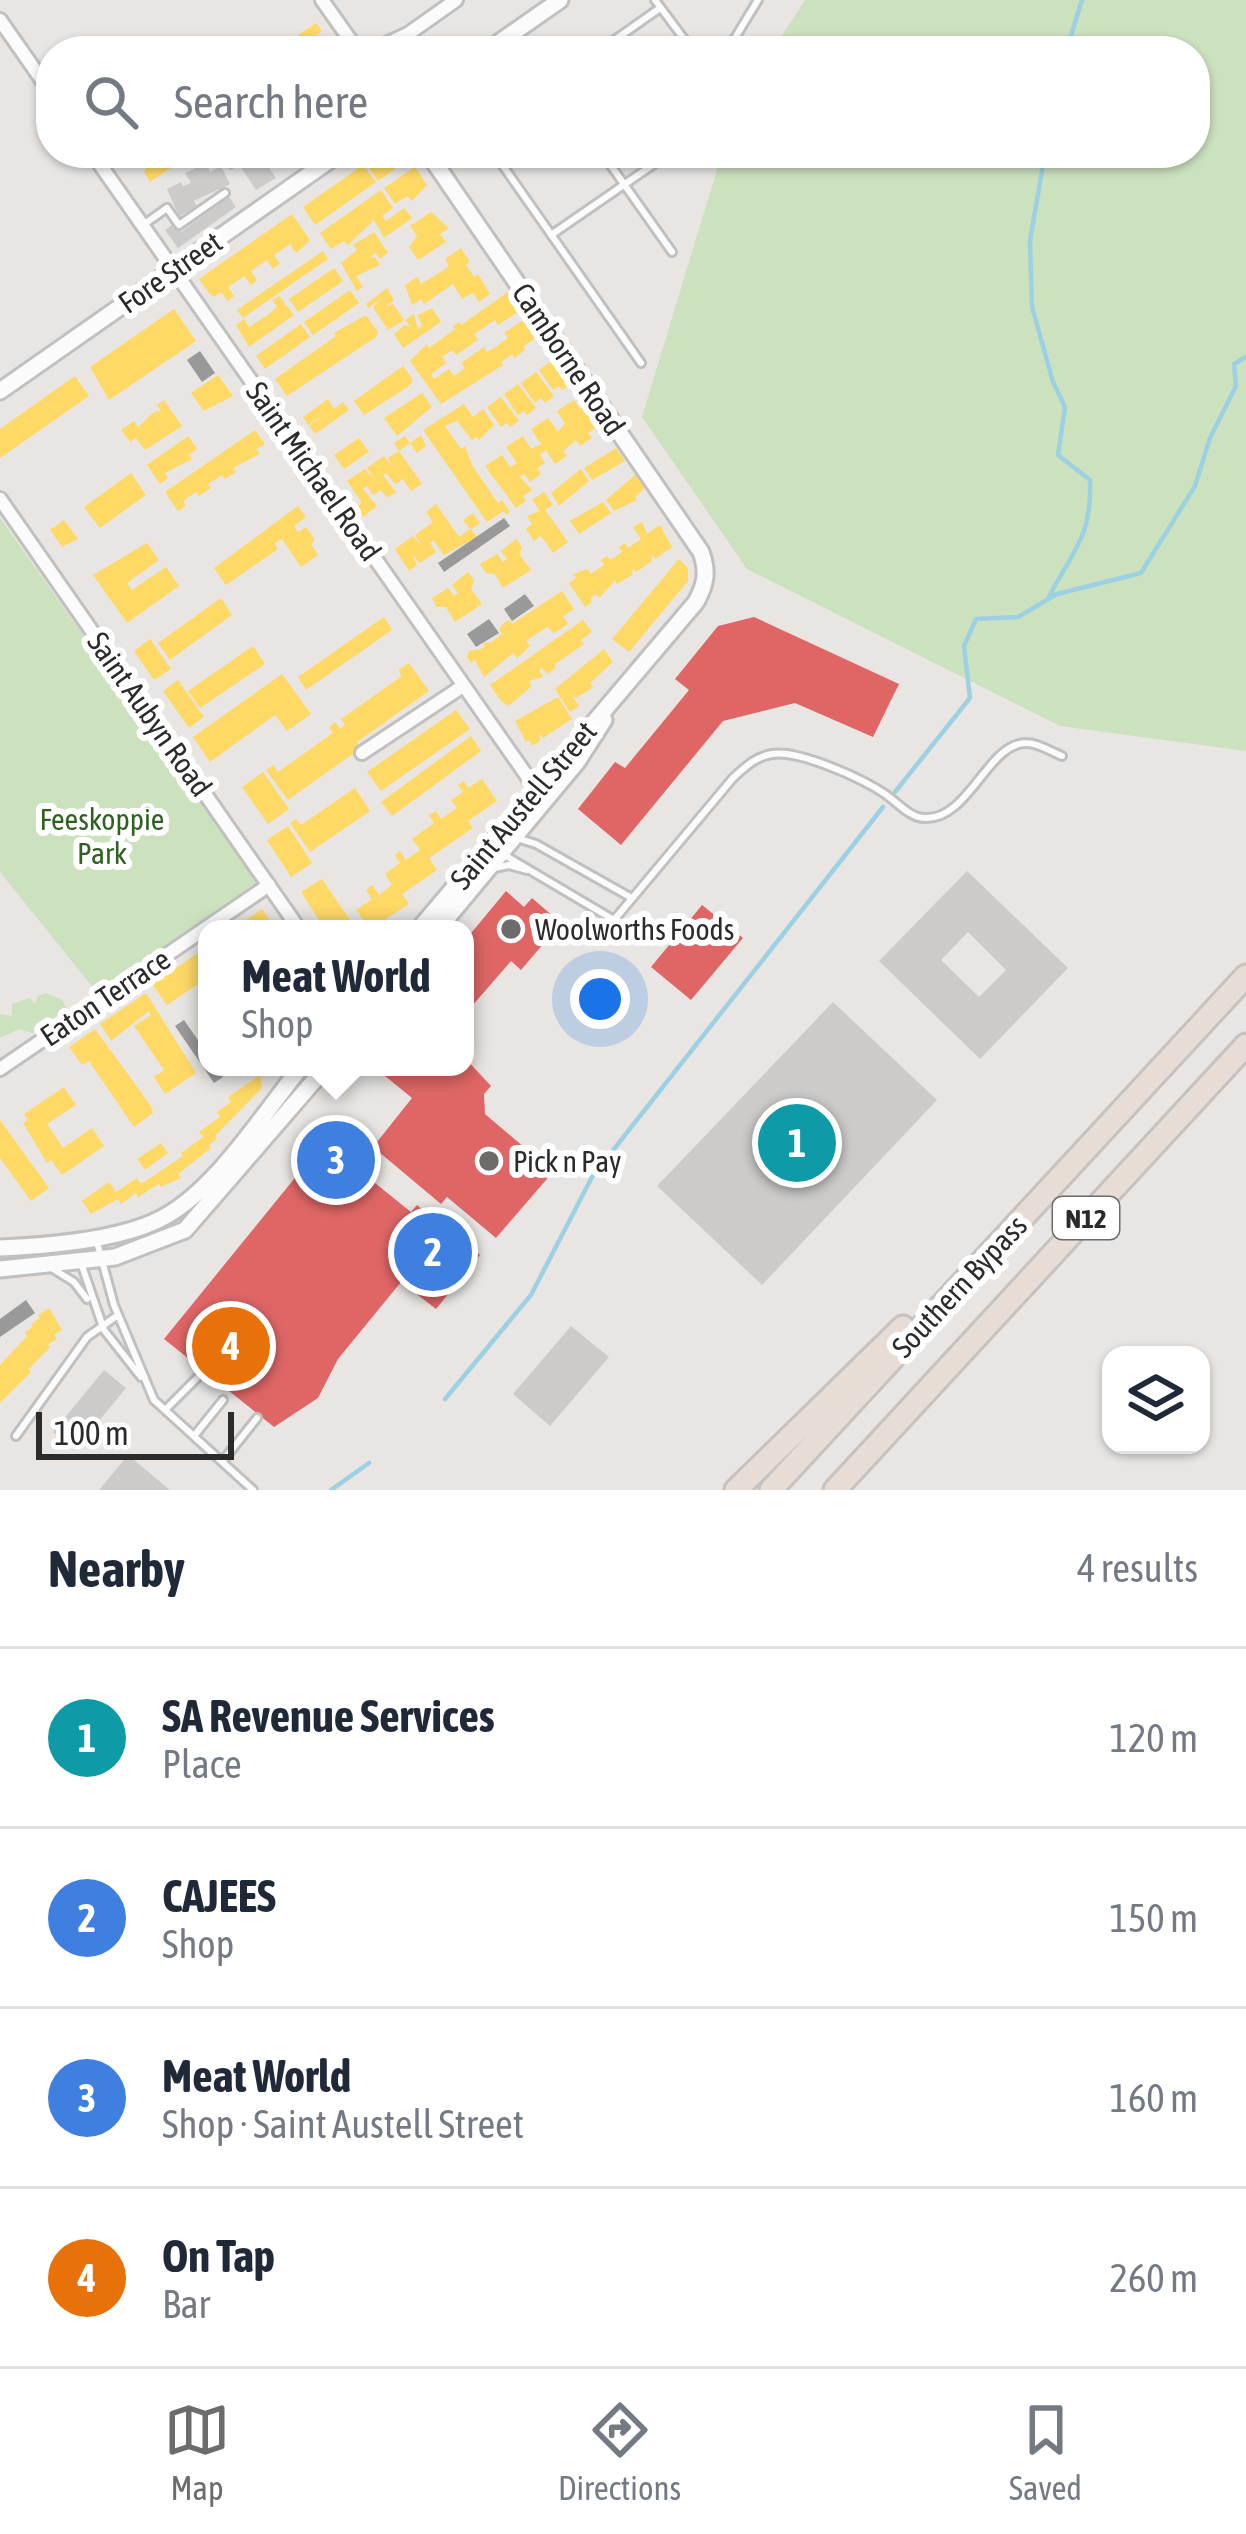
<!DOCTYPE html>
<html lang="en">
<head>
<meta charset="utf-8">
<style>
	:root { --surface:#fff; --page:#f6f6f7; --text:#1f2937; --muted:#747a83; --line:#e0e1e3; --accent:#6d6c6b }
	body { margin:0; font-family:"Asap Condensed",sans-serif; background:var(--page); color:var(--text) }
	.controls { position:absolute; right:36px; bottom:36px; display:grid; overflow:hidden; border-radius:24px; box-shadow:0 3px 9px #0004 }
	.controls button { width:108px; height:108px; display:grid; place-items:center; padding:0; border:0; border-bottom:3px solid var(--line); background:var(--surface); color:var(--text); font:60px sans-serif }
	.scale { position:absolute; left:36px; bottom:30px; width:198px; box-sizing:border-box; padding-left:12px; border:6px solid #2b2b2b; border-top:0; font-size:33px; line-height:42px; white-space:nowrap; color:#2b2b2b; -webkit-text-stroke:9px #fff; paint-order:stroke }
	.you { position:absolute; left:600px; top:999px; width:42px; height:42px; margin:-30px; border:9px solid #fff; border-radius:50%; background:#1a73e8; box-shadow:0 0 0 18px #1a73e833 }
	.badge { display:grid; place-items:center; width:78px; height:78px; border-radius:50%; background:var(--accent); color:#fff; font-size:39px; font-weight:700 }
	.pin { position:absolute; translate:-50% -50%; border:6px solid #fff; box-shadow:0 3px 12px #0006 }
	.popup { position:absolute; left:198px; top:920px; width:276px; height:156px; box-sizing:border-box; display:grid; place-content:center; border-radius:24px; background:var(--surface); filter:drop-shadow(0 3px 9px #0005); font-size:39px; white-space:nowrap; color:var(--muted) }
	.popup b { font-size:45px; color:var(--text) }
	.popup::after { content:''; position:absolute; left:50%; top:100%; margin-left:-24px; border:24px solid transparent; border-top-color:var(--surface) }
	.list { margin:0; padding:0; list-style:none }
	h2 { display:flex; justify-content:space-between; align-items:center; height:156px; margin:0; padding:0 48px; font-size:51px }
	h2 small { font-size:39px; font-weight:400; color:var(--muted) }
	.list li { display:grid; grid-template-columns:78px 1fr auto; gap:36px; align-items:center; box-sizing:border-box; height:180px; padding:0 48px; border-top:3px solid var(--line) }
	.list b { display:block; font-size:45px; white-space:nowrap }
	.list p { margin:0; font-size:39px; white-space:nowrap; color:var(--muted) }
	.list em { font-size:39px; font-style:normal; color:var(--muted) }
	.icon { flex:none; width:66px; height:66px; fill:none; stroke:currentColor; stroke-width:2; stroke-linecap:round; stroke-linejoin:round }
	.map { position:relative; flex:none; width:1246px; height:1490px; overflow:hidden }
	.search { position:absolute; background:var(--surface); box-shadow:0 3px 9px #0004; left:36px; right:36px; top:36px; height:132px; display:flex; align-items:center; gap:30px; box-sizing:border-box; padding:0 42px; border-radius:48px; color:var(--muted); font-size:45px }
	.sheet { height:876px; background:var(--surface) }
	nav { display:flex; justify-content:space-around; align-items:center; box-sizing:border-box; height:168px; border-top:3px solid var(--line); background:var(--surface); font-size:33px; color:var(--muted) }
	nav a { display:grid; justify-items:center; gap:6px }
	nav .on { color:var(--accent) }
	.map>svg:first-child { display:block }
</style>
</head>
<body>
<div class="map">
<svg width="1246" height="1490" viewBox="0 0 1246 1490">
	<rect width="100%" height="100%" fill="#e8e5e2"/>
	<!-- green -->
	<path fill="#cce1be" d="M805,0H1246V751L1060,726L747,569L642,417L722,153H1195V51H772Z
		M0,518L260,884L99,995L0,872Z
		M46,993L62,1000L67,1009L32,1033L19,1029L0,1038V1014L12,1016V1004L30,998L35,1004L38,996Z"/>
	<!-- homes -->
	<path fill="#ffd966" d="M316,23L322,31L303,46L293,51H275Z
		M169,153H189L195,161L190,165L185,158L150,182L144,172L148,165Z
		M377,153H405L409,159L378,181L367,165L380,156Z
		M363,165L376,182L315,225L303,207Z
		M415,167L427,185L412,201L407,196L395,204L384,188Z
		M381,190L393,208L382,216L386,221L404,208L412,218L384,238L374,220L348,245L344,241L331,249L320,233Z
		M431,212L449,228L440,234L446,242L418,260L409,247L417,236L410,226Z
		M292,214L310,240L302,248L296,253L290,244L286,247L274,255L280,264L273,269L267,260L251,271L257,280L251,285L244,276L237,281L228,287L234,296L228,301L221,292L214,297L209,293L199,279Z
		M374,232L388,253L380,259L376,253L369,258L375,257L380,265L356,276L363,287L357,291L341,263L357,250L353,245Z
		M461,248L470,262L466,265L474,277L478,274L490,294L479,302L473,293L462,299L453,284L424,304L421,299L412,305L405,285L417,277L421,284L444,270L449,266L445,259Z
		M323,251L328,259L243,318L237,310Z
		M334,268L343,281L298,312L289,299Z
		M387,288L394,300L386,306L393,304L404,320L388,330L373,307L382,298L368,308L366,304Z
		M350,290L359,303L313,335L304,322Z
		M508,292L521,310L498,325L495,320L474,334L478,340L456,355L452,350L442,357L446,363L431,374L434,379L449,369L454,376L465,368L461,363L484,347L487,352L497,346L508,338L504,333L526,318L538,336L523,347L525,350L514,358L512,354L501,362L503,365L441,404L410,361L427,344L429,348L455,329L453,326L459,322L461,325Z
		M279,296L294,315L249,347L236,325L244,319L249,327L268,315L277,307L272,300Z
		M432,308L441,322L403,348L394,334L405,325L411,327L405,320L414,314L418,329L422,326L418,315Z
		M174,309L196,341L109,400L90,367Z
		M366,315L378,332L376,337L287,396L275,379L336,336L334,333Z
		M301,324L310,337L265,369L256,356Z
		M553,360L571,384L562,390L559,386L553,390L539,370Z
		M403,366L413,380L409,386L364,415L354,401Z
		M536,372L554,396L545,403L541,398L535,403L521,383Z
		M218,375L233,396L204,411L191,393Z
		M75,376L89,396L0,458V429Z
		M518,384L536,408L527,415L524,411L518,415L504,394Z
		M422,393L432,407L397,436L384,418Z
		M501,397L519,421L510,427L507,423L501,427L487,407Z
		M328,399L334,409L343,402L349,410L315,434L309,426L325,413L308,425L303,417Z
		M164,400L182,426L145,450L136,438L130,442L121,430L134,421L138,427L154,412L161,411L157,405Z
		M574,400L580,409L588,404L595,415L591,418L597,427L588,433L592,438L580,446L576,440L563,451L567,456L555,464L546,450L540,455L545,463L537,468L541,474L530,482L524,474L520,477L532,490L523,496L526,501L516,508L485,466L502,455L510,467L517,463L506,447L523,436L531,449L541,444L531,429L548,418L558,432L565,423L557,411Z
		M464,404L473,417L483,409L494,425L479,440L477,437L472,440L457,421L445,426L461,449L465,446L472,465L498,503L502,500L510,512L506,515L504,511L487,522L423,430Z
		M255,430L265,444L256,449L260,454L233,468L236,472L225,479L222,475L208,484L211,488L199,496L196,492L183,501L186,506L178,511L165,492Z
		M421,435L426,446L417,453L410,443L399,451L422,484L411,491L403,479L395,484L386,473L383,475L396,492L387,498L381,490L373,495L367,486L363,489L377,506L363,517L356,507L362,503L347,481L365,469L375,480L367,468L384,456L392,467L388,458L399,451L394,443L405,436L410,443Z
		M188,436L197,449L189,455L192,459L165,473L168,478L160,484L147,465Z
		M359,438L369,452L344,469L334,455Z
		M616,448L625,461L592,480L584,468Z
		M581,469L589,481L559,506L551,493Z
		M131,473L146,495L100,528L84,507Z
		M636,474L645,488L635,497L637,500L614,511L606,500Z
		M544,492L553,505L545,510L568,542L553,553L541,536L534,541L526,529L532,524L527,516L540,511L532,500Z
		M603,502L611,513L579,534L570,521Z
		M436,504L459,537L470,529L463,520L473,513L480,523L471,529L477,537L444,555L433,540L430,543L436,552L420,563L412,555L417,565L409,571L395,549L413,536L423,547L415,535L433,522L426,512Z
		M298,506L306,517L294,526L298,532L306,527L315,540L311,544L318,555L301,567L282,539L275,543L278,549L226,585L214,568Z
		M64,520L78,539L62,547L50,530Z
		M642,522L647,534L660,525L672,547L655,559L652,555V561L636,572L633,568L632,575L617,584L615,581L599,598L596,594L590,598L592,602L585,607L569,583L576,578L573,574L588,569L591,574L604,565L601,560L607,556L610,560L622,552L619,547L625,543L628,548L641,539L633,527Z
		M516,539L522,547L520,555L531,570L503,588L495,574L486,573L480,564L497,554L503,562L507,559L501,551Z
		M147,543L159,560L127,583L132,590L166,567L179,586L127,623L93,575Z
		M679,559L688,568V581L629,652L612,639Z
		M468,572L474,581L471,589L482,604L455,622L446,607H437L432,598L448,588L454,596L458,593L452,585Z
		M562,591L574,609L563,616L568,624L554,633L547,627L526,641L530,646L523,653L517,658L513,653L484,677L475,660L471,663L467,657L469,651L481,649L485,646L483,642L490,643L502,634L499,630L503,624L509,620L512,624Z
		M221,598L232,615L170,660L158,643Z
		M384,617L392,630L306,690L298,677Z
		M583,620L592,632L581,640L584,644L554,665L556,668L547,674L542,668L539,670L543,677L529,681L532,686L512,703L508,706L501,701L490,685Z
		M150,639L171,669L154,680L134,651Z
		M253,646L265,664L200,708L188,691Z
		M604,649L613,662L590,683L593,687L577,698L572,696L579,706L570,712L555,689Z
		M409,663L429,691L357,742L361,748L288,800L266,770L273,765L278,772L333,733L329,727L335,722L340,729L345,725L341,719L402,676L398,670Z
		M282,674L311,714L287,731L275,715L210,762L193,737Z
		M178,680L204,717L189,728L163,691Z
		M558,697L572,719L543,738L537,733L541,740L532,746L529,740L526,742L515,721Z
		M456,710L470,729L381,791L367,772Z
		M471,736L481,751L392,816L381,802Z
		M263,772L289,809L268,824L242,787Z
		M482,779L497,801L468,821L473,828L429,858L437,870L402,894L409,904L370,929L356,910L372,899L366,890L372,885L379,895L392,885L385,874L400,863L395,855L400,851L406,860L420,850L412,839L434,823L429,815L436,811L441,819L457,808L451,800L463,792L458,785L464,781L468,788Z
		M355,788L370,811L310,852L290,823L296,819L301,825Z
		M288,826L312,863L291,877L267,840Z
		M322,879L356,929H325L301,892Z
		M262,909L274,927L233,929Z
		M201,951L207,960V978L167,1005L152,984Z
		M146,993L196,1073L165,1094L154,1077L164,1070L134,1026L151,1015L149,1011L111,1041L100,1024Z
		M95,1029L151,1106L153,1113L134,1127L89,1061L82,1065L69,1047Z
		M260,1075L262,1088L215,1136L217,1139L209,1145L211,1148L178,1174L181,1178L161,1187L159,1184L138,1197L136,1193L121,1204L118,1199L91,1214L82,1201L109,1182L116,1192L137,1178L141,1184L183,1156L181,1153L203,1137L199,1132L220,1117L217,1112L231,1102L228,1097Z
		M64,1087L76,1105L47,1124L63,1148L92,1128L104,1146L62,1175L51,1160L47,1163L23,1123L28,1120L24,1114Z
		M0,1120L49,1188L31,1201L0,1158Z
		M161,1143L168,1153L145,1170L137,1159Z
		M49,1308L62,1330L54,1335L57,1339L48,1344L50,1347L29,1369L31,1372L0,1403V1365L27,1336L25,1332L33,1327L31,1324L40,1318L38,1315Z"/>
	<!-- shops -->
	<path fill="#e06666" d="M754,617L899,684L873,737L795,703L723,721L621,845L578,809L615,762L625,768L689,690L675,679L718,626Z
		M506,891L524,907L532,898L561,923L521,970L511,961L465,1014V954L474,943L467,938Z
		M702,905L743,938L691,1000L651,967Z
		M465,1058L491,1086L484,1094L485,1114L553,1172L496,1238L447,1197L441,1204L373,1147L412,1098L374,1067H465Z
		M324,1142L411,1212L417,1205L480,1255L436,1309L401,1282L338,1359L318,1398L274,1427L164,1339Z"/>
	<!-- industry -->
	<path fill="#999" d="M200,351L215,373L202,382L187,360Z
		M504,518L510,526L444,572L438,563Z
		M525,594L534,606L512,621L504,609Z
		M489,619L499,633L476,647L467,634Z
		M184,1020L207,1053V1067H217L223,1077L214,1083L175,1026Z
		M26,1300L35,1313L0,1337V1319Z"/>
	<g fill="none" stroke-linecap="round" stroke-linejoin="round">
		<!-- stream -->
		<path stroke="#9cd1e3" stroke-width="4.5" d="M1066,51L1082,0
			M1045,153L1030,241L1032,307L1053,382L1065,407L1058,455L1090,480C1092,539 1073,549 1048,599
			M895,792L970,698L964,646L976,619L1018,617L1057,594L1141,573L1195,486L1210,438L1236,386L1234,364L1246,357
			M445,1399L531,1295L592,1177L883,807
			M331,1490L369,1463"/>
	</g>
	<!-- building -->
	<path fill="#cdcbc9" fill-rule="evenodd" d="M259,153L276,178L256,190L240,166L230,170L215,155Z
		M206,163L210,172L221,166L230,184L194,201L197,207L179,216L167,189L181,182L183,186L191,183L185,173Z
		M229,197L236,207L178,248L165,230L175,223L181,232Z
		M967,871L1068,968L980,1059L879,961ZM968,932L1006,970L979,997L941,960Z
		M833,1002L937,1100L762,1285L657,1186Z
		M571,1326L609,1357L550,1426L513,1394Z
		M104,1370L126,1388L75,1450L53,1432Z
		M128,1455L170,1490H99Z"/>
	<g fill="none" stroke-linecap="round" stroke-linejoin="round">
		<defs>
			<path id="service" d="M655,0L693,51
				M599,51L660,8
				M727,51L758,0
				M494,153L641,363
				M602,153L672,252
				M143,225L167,208L179,225L225,193
				M554,233L670,153
				M520,839L536,844L630,897
				M501,853L614,920L733,778C745,767 755,757 772,754C798,749 863,779 885,794C897,802 910,818 925,818C969,820 988,742 1027,743C1038,743 1052,752 1062,756
				M494,868L509,865L527,870
				M97,1242L114,1305L154,1400L253,1490
				M81,1263L104,1330L141,1377
				M53,1269L74,1282L87,1299
				M165,1410L197,1378
				M16,1436L87,1337L118,1315
				M194,1436L223,1400
				M222,1462L257,1418"/>
			<path id="minor" d="M322,0L358,51
				M0,20L51,93
				M371,51L408,34L456,0
				M92,153L536,789
				M0,499L299,929
				M362,753L463,686
				M0,1069L269,885"/>
			<path id="tertiary" d="M487,51L560,0
				M0,391L340,153
				M419,929L696,602C706,584 708,571 701,552L428,153
				M438,929L577,762L604,720
				M0,1248C46,1246 123,1240 164,1217C217,1188 263,1114 301,1067
				M0,1269L115,1257L185,1230L326,1067"/>
			<path id="motorway" d="M736,1490L903,1327
				M771,1490L1246,976
				M835,1490L1246,1045"/>
		</defs>
		<!-- service casing -->
		<use href="#service" stroke="#c1c0c0" stroke-width="12"/>
		<!-- minor casing -->
		<use href="#minor" stroke="#c1c0c0" stroke-width="18"/>
		<!-- tertiary casing -->
		<use href="#tertiary" stroke="#c1c0c0" stroke-width="21"/>
		<!-- motorway casing -->
		<use href="#motorway" stroke="#c5c3c2" stroke-width="27"/>
		<!-- service -->
		<use href="#service" stroke="#fcfbfb" stroke-width="6"/>
		<!-- minor -->
		<use href="#minor" stroke="#fcfbfb" stroke-width="12"/>
		<!-- tertiary -->
		<use href="#tertiary" stroke="#fcfbfb" stroke-width="15"/>
		<!-- motorway -->
		<use href="#motorway" stroke="#e7ddd5" stroke-width="21"/>
	</g>
	<!-- markers -->
	<g fill="#6d6c6b" stroke="#fff" stroke-width="4.5">
		<circle cx="511" cy="929" r="12"/>
		<circle cx="489" cy="1161" r="12"/>
	</g>
	<g text-anchor="middle" dominant-baseline="central" stroke-width="12" stroke-linejoin="round" paint-order="stroke">
		<!-- shield labels -->
		<rect fill="#fff" stroke="#6b6b6b" stroke-width="3" x="1053" y="1197" width="66" height="42" rx="9"/>
		<g font-size="27" font-weight="bold" fill="#2b2b2b">
			<text x="1086" y="1218">N12</text>
		</g>
		<!-- street labels -->
		<g font-size="30" fill="#2b2b2b" stroke="#fff">
			<text transform="translate(170 272) rotate(-35)">Fore Street</text>
			<text transform="translate(569 359) rotate(56)">Camborne Road</text>
			<text transform="translate(314 471) rotate(55)">Saint Michael Road</text>
			<text transform="translate(150 714) rotate(55)">Saint Aubyn Road</text>
			<text transform="translate(523 805) rotate(-50)">Saint Austell Street</text>
			<text transform="translate(105 997) rotate(-34)">Eaton Terrace</text>
			<text transform="translate(959 1286) rotate(-47)">Southern Bypass</text>
		</g>
		<!-- park labels -->
		<g font-size="30" fill="#2f6221" stroke="#fff">
			<text x="102" y="819">Feeskoppie<tspan x="102" dy="34">Park</tspan></text>
		</g>
		<!-- poi labels -->
		<g font-size="30" fill="#2b2b2b" stroke="#fff" text-anchor="start">
			<text x="535" y="929">Woolworths Foods</text>
			<text x="513" y="1161">Pick n Pay</text>
		</g>
	</g>
</svg>
<div class="controls">
<button><svg class="icon" aria-label="layers" viewBox="0 0 24 24"><path d="M12 4l9 5-9 5-9-5zM3 14l9 5 9-5"/></svg></button>
</div>
<div class="scale">100 m</div>
<div class="you"></div>
<div class="pin badge" style="left:797px;top:1143px;background:#0f9aa8">1</div>
<div class="pin badge" style="left:433px;top:1252px;background:#3f7fe0">2</div>
<div class="pin badge" style="left:336px;top:1160px;background:#3f7fe0">3</div>
<div class="popup"><b>Meat World</b>Shop</div>
<div class="pin badge" style="left:231px;top:1346px;background:#e8710a">4</div>
<div class="search"><svg class="icon" aria-label="search" viewBox="0 0 24 24"><circle cx="10" cy="10" r="6"/><path d="M15 15l6 6"/></svg>Search here</div>
</div>
<section class="sheet">
<h2>Nearby<small>4 results</small></h2>
<ul class="list">
<li><span class="badge" style="background:#0f9aa8">1</span><div><b>SA Revenue Services</b><p>Place</p></div><em>120 m</em></li>
<li><span class="badge" style="background:#3f7fe0">2</span><div><b>CAJEES</b><p>Shop</p></div><em>150 m</em></li>
<li><span class="badge" style="background:#3f7fe0">3</span><div><b>Meat World</b><p>Shop · Saint Austell Street</p></div><em>160 m</em></li>
<li><span class="badge" style="background:#e8710a">4</span><div><b>On Tap</b><p>Bar</p></div><em>260 m</em></li>
</ul>
</section>
<nav>
<a class="on"><svg class="icon" aria-label="map" viewBox="0 0 24 24"><path d="M3 6l6-2 6 2 6-2v14l-6 2-6-2-6 2zM9 4v14M15 6v14"/></svg>Map</a>
<a><svg class="icon" aria-label="directions" viewBox="0 0 24 24"><path d="M12 3l9 9-9 9-9-9zM9 14v-3h6M13 9l2 2-2 2"/></svg>Directions</a>
<a><svg class="icon" aria-label="saved" viewBox="0 0 24 24"><path d="M7 4h10v16l-5-4-5 4z"/></svg>Saved</a>
</nav>
</body>
</html>
